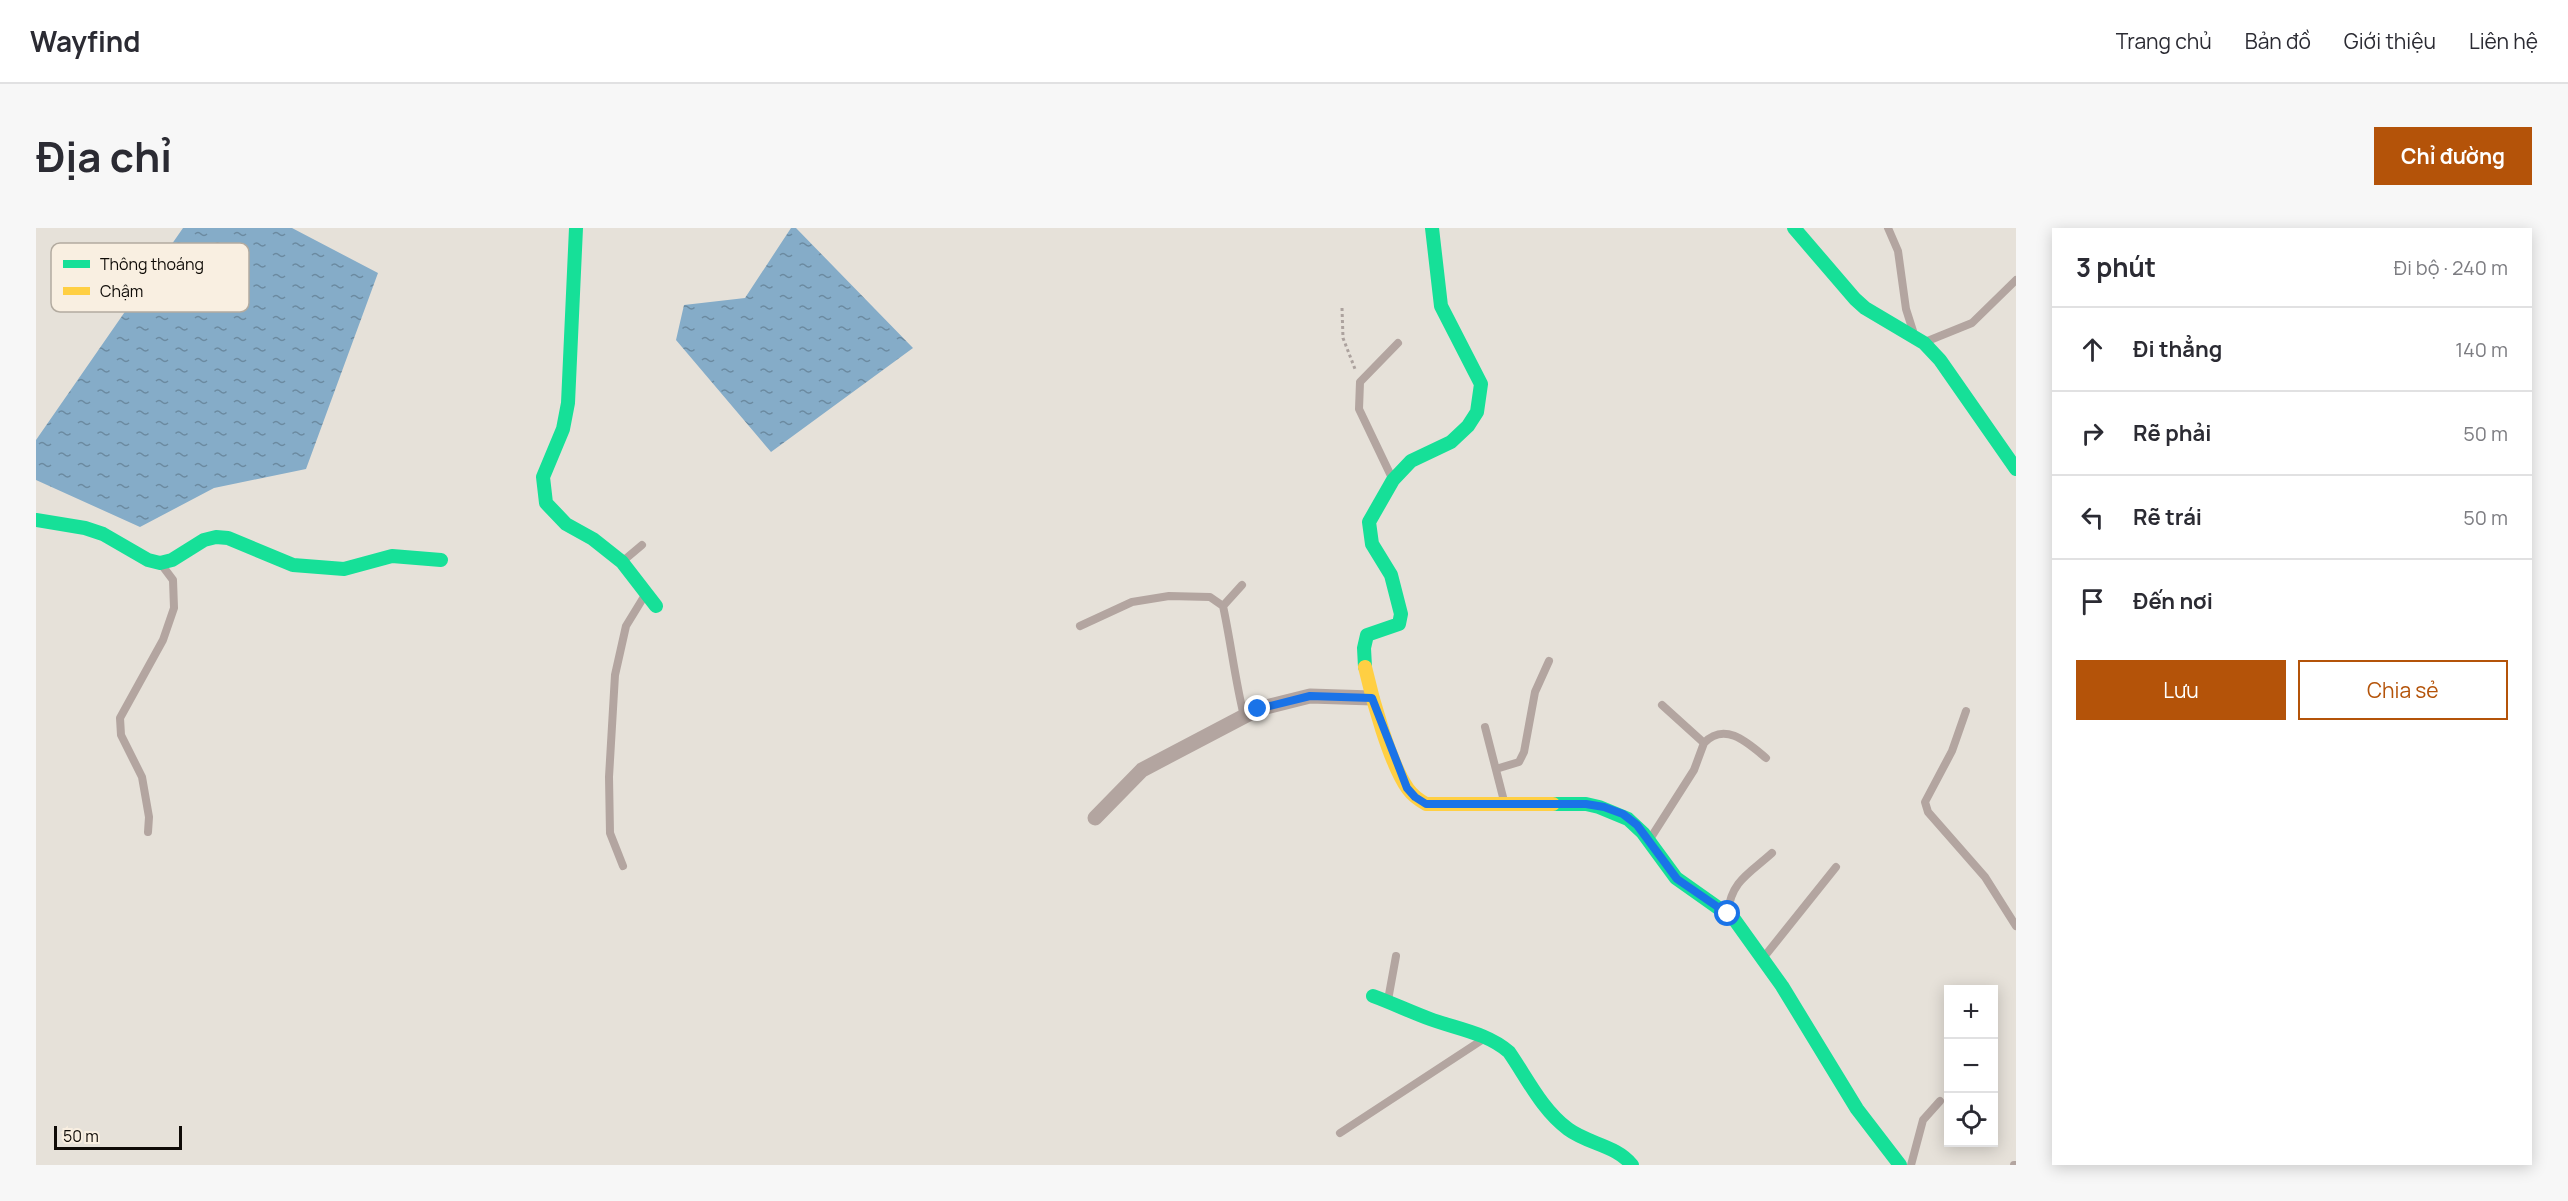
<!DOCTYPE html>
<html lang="vi">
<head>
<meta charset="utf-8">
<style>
	:root { --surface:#fff; --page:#f7f7f7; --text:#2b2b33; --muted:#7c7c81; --line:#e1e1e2; --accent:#b45309 }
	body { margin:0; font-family:Manrope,sans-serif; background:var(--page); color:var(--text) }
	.controls { position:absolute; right:18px; bottom:18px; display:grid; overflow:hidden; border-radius:0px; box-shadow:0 3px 15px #0003 }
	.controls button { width:54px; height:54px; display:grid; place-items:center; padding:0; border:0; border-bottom:2px solid var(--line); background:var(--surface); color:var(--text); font:30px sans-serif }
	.scale { position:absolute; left:18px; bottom:15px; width:128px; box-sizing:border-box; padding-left:6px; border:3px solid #0f0b07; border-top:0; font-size:16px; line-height:21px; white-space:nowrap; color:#0f0b07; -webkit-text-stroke:4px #f9efe1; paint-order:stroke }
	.stop { position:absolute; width:18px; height:18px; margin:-14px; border:4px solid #1a73e8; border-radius:50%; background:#fff }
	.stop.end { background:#1a73e8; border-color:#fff; box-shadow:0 2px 6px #0008 }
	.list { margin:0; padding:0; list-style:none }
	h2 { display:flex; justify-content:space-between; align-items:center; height:78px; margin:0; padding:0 24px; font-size:26px }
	h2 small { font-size:20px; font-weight:400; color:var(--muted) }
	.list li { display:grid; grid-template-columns:39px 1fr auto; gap:18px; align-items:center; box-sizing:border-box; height:84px; padding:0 24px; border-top:2px solid var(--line) }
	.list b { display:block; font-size:22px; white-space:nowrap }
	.list em { font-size:20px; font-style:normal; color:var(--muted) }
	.actions { display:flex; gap:12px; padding:18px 24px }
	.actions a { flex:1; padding:14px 0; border:2px solid var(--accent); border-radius:0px; text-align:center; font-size:21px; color:var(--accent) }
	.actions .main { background:var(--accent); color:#fff }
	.icon { flex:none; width:33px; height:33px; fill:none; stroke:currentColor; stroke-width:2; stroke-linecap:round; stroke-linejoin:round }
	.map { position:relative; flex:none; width:1980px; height:937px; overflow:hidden; border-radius:0px }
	header { display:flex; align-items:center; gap:36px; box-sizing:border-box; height:84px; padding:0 30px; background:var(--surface); border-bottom:2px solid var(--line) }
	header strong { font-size:28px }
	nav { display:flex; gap:33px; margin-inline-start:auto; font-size:21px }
	.intro { display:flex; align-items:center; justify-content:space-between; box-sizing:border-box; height:144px; padding:0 36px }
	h1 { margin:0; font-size:42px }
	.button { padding:15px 27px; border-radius:0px; background:var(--accent); color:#fff; font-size:21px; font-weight:700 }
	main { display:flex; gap:36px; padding:0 36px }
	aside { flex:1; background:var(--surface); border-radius:0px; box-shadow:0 3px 15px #0003 }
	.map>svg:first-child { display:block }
</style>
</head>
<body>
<header>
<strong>Wayfind</strong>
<nav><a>Trang chủ</a><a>Bản đồ</a><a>Giới thiệu</a><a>Liên hệ</a></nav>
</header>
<div class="intro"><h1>Địa chỉ</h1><a class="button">Chỉ đường</a></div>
<main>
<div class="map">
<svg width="1980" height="937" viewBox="0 0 1980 937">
	<defs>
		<pattern id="water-ripples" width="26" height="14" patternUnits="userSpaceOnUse" patternTransform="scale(1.5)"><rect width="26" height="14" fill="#85acc8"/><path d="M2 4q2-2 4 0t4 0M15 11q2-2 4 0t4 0" fill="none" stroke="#6b8aa0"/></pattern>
	</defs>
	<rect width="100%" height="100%" fill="#e6e1d9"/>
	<!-- water -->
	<path fill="url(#water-ripples)" d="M147,0H256L342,45L270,241L178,260L104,299L0,252V212Z
		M755,0H760L877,120L735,224L640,112L648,77L709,70Z"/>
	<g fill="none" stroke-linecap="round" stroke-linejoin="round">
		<!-- path -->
		<path stroke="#aca29e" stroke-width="3" stroke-dasharray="3 3" stroke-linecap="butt" d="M1306,80L1307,110L1319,141"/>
		<!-- lane -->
		<path stroke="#b3a5a0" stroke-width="8" d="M1852,0L1862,23L1870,81L1877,103
			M1889,114L1936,95L1980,52
			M1356,250L1323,181L1324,154L1362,115
			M587,333L606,317
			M1187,378L1206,357
			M1044,398L1096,374L1133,368L1174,369L1187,378C1195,415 1199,452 1208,488
			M1930,483L1916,523L1889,574L1892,584L1949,649L1980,698
			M1449,499L1468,573
			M1668,515C1689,493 1712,515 1730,530
			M1460,541L1483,534L1488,524L1499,464L1513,433
			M112,604L113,589L106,549L85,507L84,490L127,412L138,380L137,352L125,336
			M1614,611L1658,542L1668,515L1626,477
			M587,638L574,605L573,549L579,447L590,398L609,367
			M1692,684C1695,653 1714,645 1736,625
			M1728,729L1800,639
			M1352,772L1360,728
			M1304,905L1446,812
			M1875,937L1887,892L1904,873
			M1978,937H1980"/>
		<!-- street -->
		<path stroke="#b3a5a0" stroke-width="15" d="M1059,590L1106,542L1222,481L1274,468L1336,470"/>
		<!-- fast -->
		<path stroke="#16e098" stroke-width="14" d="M540,0L532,175L527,201L507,249L510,275L530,296L557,311L586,334L620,378
			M1758,0L1819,71L1829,80L1888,115L1904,132L1980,241
			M0,292L49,300L67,306L112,332L124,335L136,332L168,312L180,309L192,310L257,337L308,341L356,328L405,332
			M1329,439L1328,420L1331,407L1363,396L1365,386L1355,347L1336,316L1333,294L1357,252L1375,233L1415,214L1432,198L1441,184L1445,156L1405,78L1396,0
			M1517,576H1550L1563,579L1592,591L1607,605L1640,650L1698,691L1746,758L1821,881L1864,937
			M1337,768C1356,775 1375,784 1394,791C1422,801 1451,805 1473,824C1491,850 1506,882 1532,901C1552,916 1580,917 1596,937"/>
		<!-- slow -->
		<path stroke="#ffcf43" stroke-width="14" d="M1329,439C1336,470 1354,536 1372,561C1377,568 1383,572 1390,576H1517"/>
	</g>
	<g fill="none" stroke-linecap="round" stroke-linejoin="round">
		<!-- route -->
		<path stroke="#1a73e8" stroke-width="8" d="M1222,481L1274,468L1336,470L1371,560L1379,569L1390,576H1550L1568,579L1587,586L1601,597L1641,651L1692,686"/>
	</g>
	<!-- legend -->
	<rect x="15" y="15" width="198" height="69" rx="9" fill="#f9efe1" stroke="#b3aba0" stroke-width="1.5"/>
	<rect x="27" y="32" width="27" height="8" fill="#16e098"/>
	<rect x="27" y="59" width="27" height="8" fill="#ffcf43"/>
	<g font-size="16" fill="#0f0b07">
		<text x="64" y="42">Thông thoáng</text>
		<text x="64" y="69">Chậm</text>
	</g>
</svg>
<div class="controls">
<button>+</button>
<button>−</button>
<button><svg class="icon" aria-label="locate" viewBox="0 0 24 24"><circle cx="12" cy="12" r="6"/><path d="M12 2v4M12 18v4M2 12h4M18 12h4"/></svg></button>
</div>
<div class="scale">50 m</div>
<div class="stop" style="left:1692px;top:686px"></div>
<div class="stop end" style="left:1222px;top:481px"></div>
</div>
<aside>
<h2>3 phút<small>Đi bộ · 240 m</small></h2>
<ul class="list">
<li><svg class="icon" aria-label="ahead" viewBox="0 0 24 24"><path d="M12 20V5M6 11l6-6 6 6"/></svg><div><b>Đi thẳng</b></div><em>140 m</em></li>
<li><svg class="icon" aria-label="right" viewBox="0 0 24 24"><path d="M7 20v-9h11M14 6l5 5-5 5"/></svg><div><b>Rẽ phải</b></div><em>50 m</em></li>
<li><svg class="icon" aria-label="left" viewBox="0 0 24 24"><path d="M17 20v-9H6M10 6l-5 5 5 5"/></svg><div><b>Rẽ trái</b></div><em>50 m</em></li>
<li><svg class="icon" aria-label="arrive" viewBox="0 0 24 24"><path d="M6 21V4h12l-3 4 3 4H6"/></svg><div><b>Đến nơi</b></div></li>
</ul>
<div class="actions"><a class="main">Lưu</a><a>Chia sẻ</a></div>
</aside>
</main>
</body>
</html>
